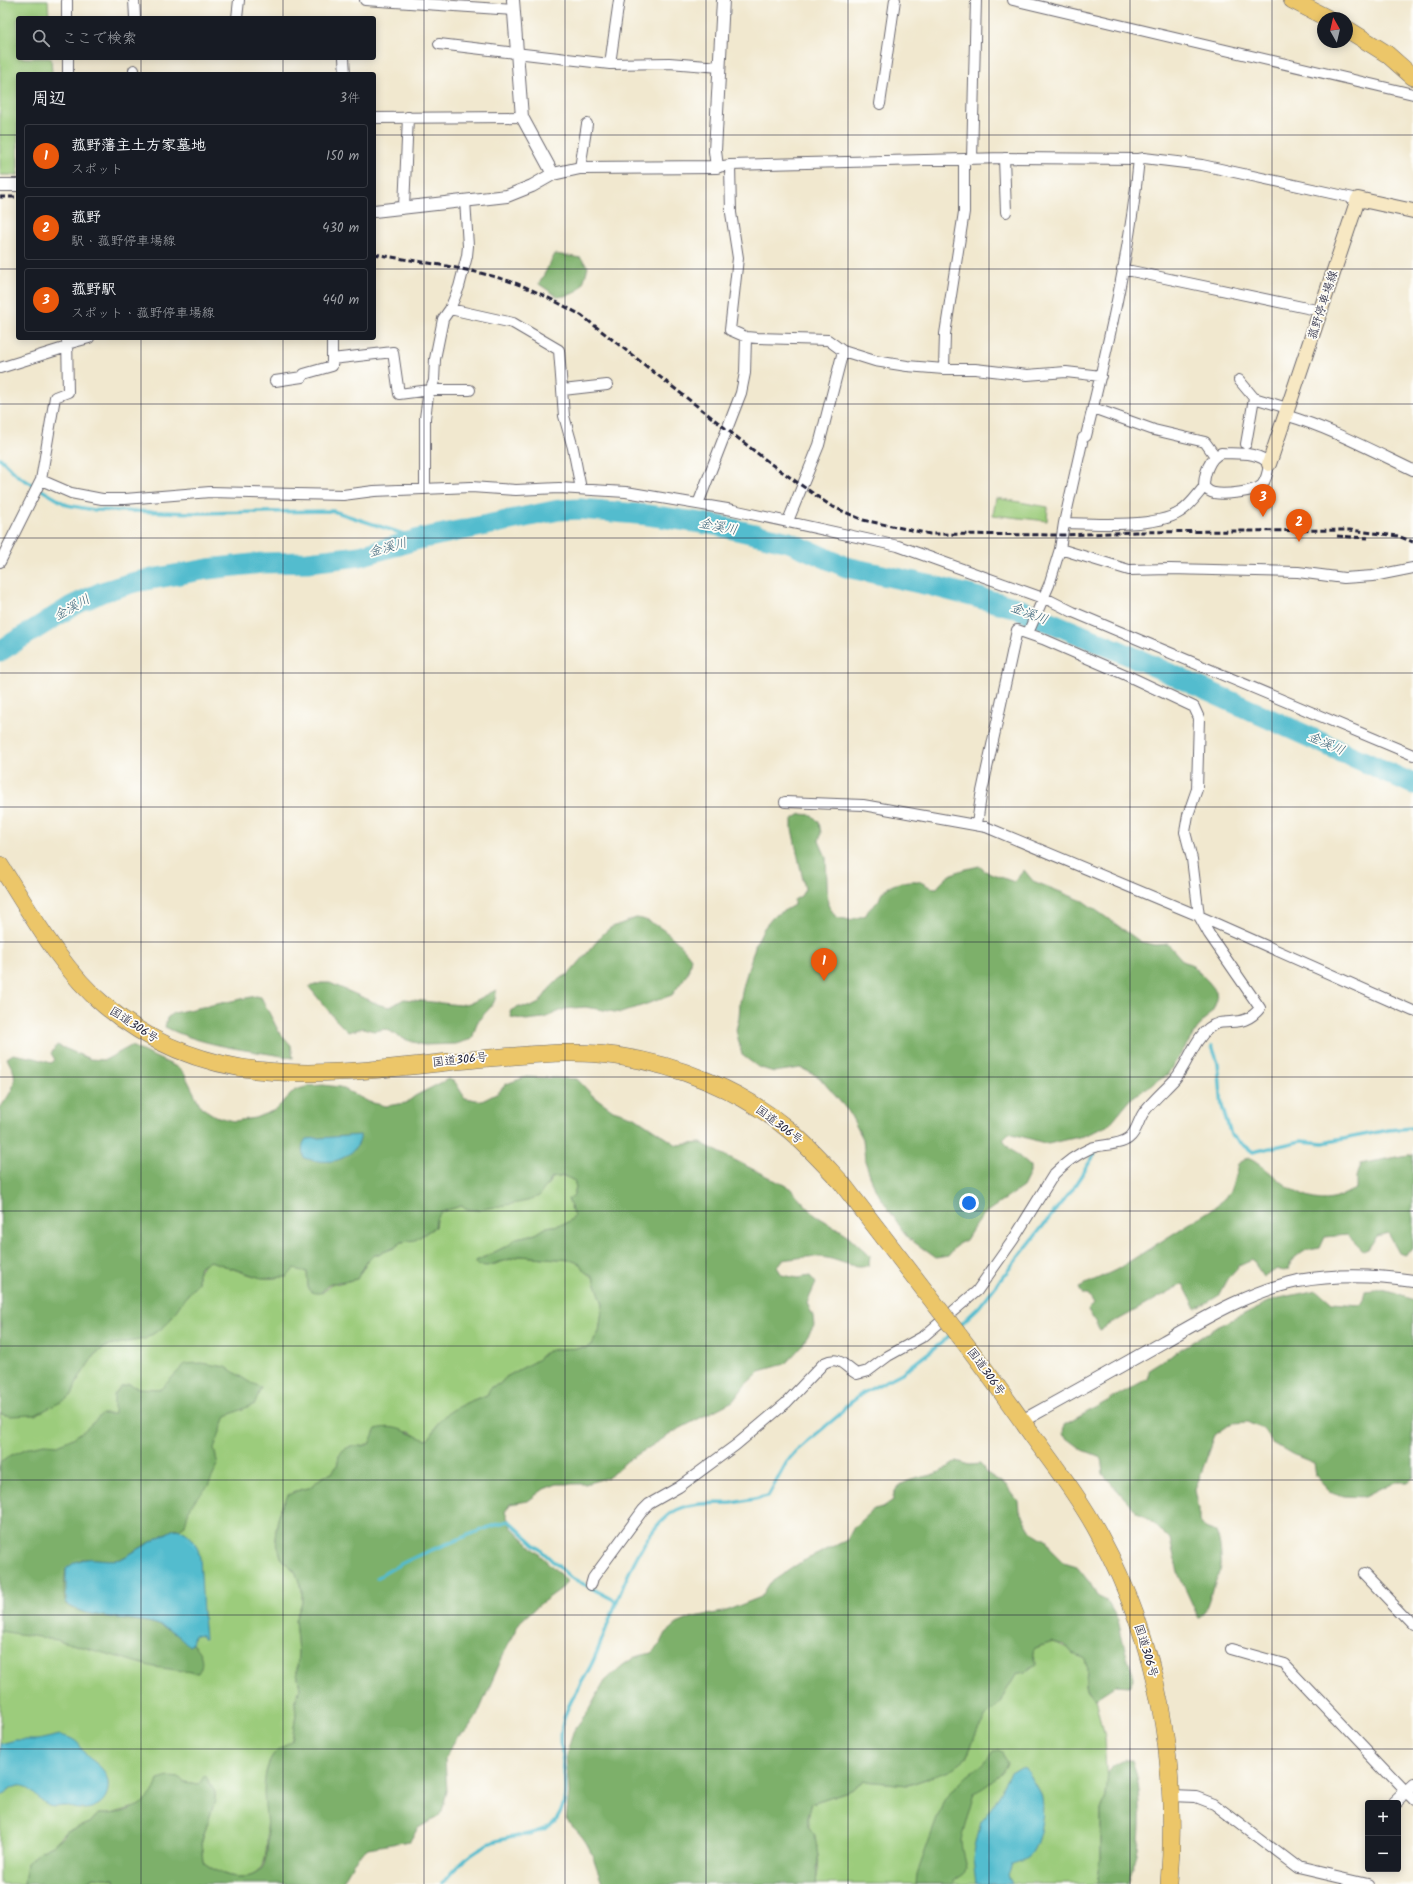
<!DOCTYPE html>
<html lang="ja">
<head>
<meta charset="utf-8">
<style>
	:root { --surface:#171b24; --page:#242831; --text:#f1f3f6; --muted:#9ea1a6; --line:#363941; --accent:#ea580c }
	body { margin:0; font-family:Kalam,"Klee One",sans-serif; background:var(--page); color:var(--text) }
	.controls { position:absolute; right:12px; bottom:12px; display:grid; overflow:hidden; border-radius:4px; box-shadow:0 2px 10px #0003 }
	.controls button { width:36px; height:36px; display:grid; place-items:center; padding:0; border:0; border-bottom:1px solid var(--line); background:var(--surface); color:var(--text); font:20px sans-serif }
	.compass { position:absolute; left:1317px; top:12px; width:36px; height:36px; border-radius:50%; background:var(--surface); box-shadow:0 2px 10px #0003; rotate:352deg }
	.you { position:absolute; left:969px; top:1203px; width:14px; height:14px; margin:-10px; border:3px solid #fff; border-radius:50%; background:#1a73e8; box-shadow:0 0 0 6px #1a73e833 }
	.badge { display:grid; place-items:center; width:26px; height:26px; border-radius:50%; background:var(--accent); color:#fff; font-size:13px; font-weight:700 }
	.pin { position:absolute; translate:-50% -33px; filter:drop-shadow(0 1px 2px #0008) }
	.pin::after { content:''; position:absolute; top:21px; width:14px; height:12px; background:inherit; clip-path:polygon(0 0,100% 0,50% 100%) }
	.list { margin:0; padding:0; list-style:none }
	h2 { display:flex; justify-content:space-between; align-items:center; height:52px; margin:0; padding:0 16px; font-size:17px }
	h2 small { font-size:13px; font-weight:400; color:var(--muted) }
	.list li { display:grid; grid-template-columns:26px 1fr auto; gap:12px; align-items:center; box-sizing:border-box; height:64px; margin:0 8px 8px; padding:0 8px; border:1px solid var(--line); border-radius:4px }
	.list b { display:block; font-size:15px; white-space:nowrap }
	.list p { margin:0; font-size:13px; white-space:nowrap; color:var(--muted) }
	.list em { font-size:13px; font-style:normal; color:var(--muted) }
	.icon { flex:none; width:22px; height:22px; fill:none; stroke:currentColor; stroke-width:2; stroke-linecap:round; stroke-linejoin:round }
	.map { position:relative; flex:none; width:1413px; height:1884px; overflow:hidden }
	.search { position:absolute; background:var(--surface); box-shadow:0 2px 10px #0003; left:16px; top:16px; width:360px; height:44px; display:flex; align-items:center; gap:10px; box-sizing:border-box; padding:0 14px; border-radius:4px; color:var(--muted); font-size:15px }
	.panel { position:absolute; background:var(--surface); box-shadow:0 2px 10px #0003; left:16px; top:72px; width:360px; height:268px; border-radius:4px }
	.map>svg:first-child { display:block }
</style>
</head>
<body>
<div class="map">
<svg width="1413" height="1884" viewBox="0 0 1413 1884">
	<rect width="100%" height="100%" fill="#fdfcf7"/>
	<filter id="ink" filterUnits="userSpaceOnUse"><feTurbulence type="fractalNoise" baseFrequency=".025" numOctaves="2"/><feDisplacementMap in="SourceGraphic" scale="8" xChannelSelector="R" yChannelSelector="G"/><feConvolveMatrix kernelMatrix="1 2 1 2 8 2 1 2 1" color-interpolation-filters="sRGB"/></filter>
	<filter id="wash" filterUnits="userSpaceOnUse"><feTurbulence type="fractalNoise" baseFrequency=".012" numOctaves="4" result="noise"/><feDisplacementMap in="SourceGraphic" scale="16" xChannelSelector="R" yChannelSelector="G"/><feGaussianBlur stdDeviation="0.9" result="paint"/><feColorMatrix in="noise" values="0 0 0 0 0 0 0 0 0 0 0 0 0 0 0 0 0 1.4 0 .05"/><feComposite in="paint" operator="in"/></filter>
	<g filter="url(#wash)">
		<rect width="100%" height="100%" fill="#f1e8cf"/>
		<!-- green -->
		<path fill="#9ccc7b" stroke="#5f775b" d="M0,0H48L49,18H18V58H51L52,74H18V175H0Z
			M996,498L1048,507L1047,521L993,515Z
			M565,1176L574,1181L576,1187L573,1197L568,1199L574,1215L571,1220L564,1224L547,1227L536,1234L516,1238L509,1245L476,1261L477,1265H492L520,1256L571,1260L580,1264L584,1271L594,1278L603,1304L599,1332L592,1344L587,1348L555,1349L546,1352L537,1360L506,1377L500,1384L491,1387L487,1395C472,1400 449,1409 439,1422C435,1428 433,1435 427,1440L420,1439L410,1432L377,1429L369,1444L363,1446H351L339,1456L337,1466L332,1473L321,1478L309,1488L299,1490L282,1506L278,1518L275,1537L282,1560L295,1571L302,1590V1603L295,1620L298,1651L297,1673L300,1688L295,1703L296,1715L292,1740C280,1750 274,1751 268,1766C257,1793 284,1874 245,1877C228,1878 216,1872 203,1862L201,1843L215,1801V1791L199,1784L184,1782L156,1790L147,1801L138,1806L111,1814H98L90,1823L67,1831L53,1845L40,1851L27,1863L24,1884H0V1413L72,1395L77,1381L95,1354L184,1299L198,1283V1274L203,1264L210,1261C228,1266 258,1281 276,1278C290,1276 289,1264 307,1272L308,1287L322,1293L331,1285L357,1279L366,1263L373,1256L394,1248L402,1242L415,1240L435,1227L436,1219L440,1212L461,1206L468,1209L547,1186L552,1178Z
			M1053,1642C1067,1646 1070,1653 1084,1658C1093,1676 1076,1685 1096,1698L1105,1737L1108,1784L1106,1796L1101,1809V1858L1097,1884H816C817,1875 820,1864 818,1855C812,1832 804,1828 812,1803L851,1790L865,1781L908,1785L926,1779L966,1758L978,1729L986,1717L1000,1703L1005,1692L1016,1674L1028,1671L1034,1648Z
			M94,1877L114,1879L117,1884H81Z"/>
		<!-- forest -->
		<path fill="#7db06b" stroke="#506953" d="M555,254L581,258L588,267C582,288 581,294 558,297L539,284Z
			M801,814L812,815L819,822L821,833L819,841L826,857L828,905L836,917L850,920L866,915C869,907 873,907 878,901C880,899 880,895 882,893C888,884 907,880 917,881C924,882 927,888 937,888C950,871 959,871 979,866L985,871L1014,882L1024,870L1033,881L1083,901L1141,942L1156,945L1168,944L1184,962L1191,964L1208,981L1216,991L1217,1000L1213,1010L1197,1029L1167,1075L1132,1097L1108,1126L1083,1136L1048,1144L1009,1133L1003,1139L1009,1148L1030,1166V1173L1023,1187L988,1211L976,1224L966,1240L958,1244L948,1256L936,1258L907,1237L875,1189L865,1161L863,1139L849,1112L819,1077L801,1068L774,1072L758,1067L742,1055L736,1030L739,1018L740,1002L744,983L756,943L764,928L773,917L794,905V900L801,896L805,889L792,829V819Z
			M636,918C655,919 680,942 691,958L688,973L672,995L621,1013L585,1007L565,1009L544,1018L526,1020L511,1017L510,1011L519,1006L531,1007L539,1003L550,988L559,979L569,974L577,965L603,934L610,928Z
			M321,983H330L380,1005L390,1007L404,999L460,1005L473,1002L496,990C497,1007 485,1010 477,1023C475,1028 474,1034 472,1039L456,1044L423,1045L404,1039L386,1029L374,1031L363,1028L348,1032L336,1020L309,987Z
			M256,996L261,997L279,1032L291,1045L293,1058C250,1050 205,1047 165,1027L167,1018L173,1013Z
			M57,1045L90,1059L105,1060L131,1046L179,1068L185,1075L201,1107L215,1116L234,1121L255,1118L275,1110L295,1090L309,1086L323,1085L340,1087L369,1102L386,1106L406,1103L415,1096L448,1079L455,1082L465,1098L482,1101L498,1093L506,1084L526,1077L577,1079L592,1095L613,1110L635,1117L677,1145L701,1143L790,1188L815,1215L845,1233L870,1256L869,1265C853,1269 842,1261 827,1258C812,1255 798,1258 783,1260L777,1267L782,1275L798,1278L810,1276L816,1283L807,1303L813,1316L814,1326L801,1347L785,1364L760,1371L745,1385L733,1401L677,1430L627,1461L609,1477L585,1484H557L544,1489L528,1501L510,1504L505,1512L511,1527L567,1581L562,1588L536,1607L520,1622L509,1642L477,1716L467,1731L458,1736L449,1750L445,1759L447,1791L442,1811L438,1817L418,1828L410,1841L368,1848L357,1857L341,1884H117L114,1879L94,1877L81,1884H24L27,1863L40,1851L53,1845L64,1836L67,1831L90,1823L98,1814C123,1815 151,1807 158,1780L169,1777L180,1778L184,1782L199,1784L205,1775L215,1791V1801L201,1843L203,1862C216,1872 228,1878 245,1877C254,1876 263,1871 265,1861C274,1831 257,1797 268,1766C273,1751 281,1749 292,1740L296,1715L295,1703L300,1688L297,1673L298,1651L295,1620L302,1603V1590L295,1571L282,1560L275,1537L278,1518L282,1506L288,1495L299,1490L309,1488L321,1478L332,1473L337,1466L339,1456L343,1450L351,1446H363L369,1444L376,1429C399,1423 408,1435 427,1440C433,1435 435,1428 439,1421C449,1409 472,1400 487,1395L491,1387L500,1384L506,1377L537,1360L546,1352L555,1349L586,1348L592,1344L599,1332L603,1304L594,1278L584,1271L580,1264L571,1260L520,1256L487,1266L477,1265L476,1261L509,1245L516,1238L536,1234L547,1227L564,1224L571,1220L574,1215L568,1199L573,1197L576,1187L574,1181L565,1176L552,1178L539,1196L528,1201L478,1210L468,1209L461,1206L441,1212L436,1219L435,1227L415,1240L402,1242L394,1248L373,1256L366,1263L357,1279C349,1281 339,1281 331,1284C321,1288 326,1296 311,1292L308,1287L307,1272L294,1269L287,1277L261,1278L210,1261L200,1266L198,1274V1283L184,1299L168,1323L161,1329L145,1339L107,1346L95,1354L77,1381L72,1395L65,1400L35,1415L10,1416L1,1414L0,1108C7,1098 17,1086 14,1073C13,1068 9,1064 7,1058L13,1054L35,1058L51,1063L55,1060L51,1053Z
			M1413,1154V1249L1404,1255L1399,1253L1388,1233L1377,1236L1368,1249L1363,1251L1347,1235L1325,1237L1320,1248L1303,1251L1291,1261L1289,1270L1283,1271L1277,1269L1264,1277L1252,1260L1239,1266L1227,1279L1218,1296L1196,1309L1183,1284L1100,1330L1088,1310L1094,1304L1088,1295H1083L1079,1287L1116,1270L1217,1206L1231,1191L1238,1164L1249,1157C1276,1173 1298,1206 1333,1199C1341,1197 1349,1191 1356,1189V1177L1360,1164Z
			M1374,1289L1391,1292L1413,1300V1477L1407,1482H1395L1365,1497L1344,1496L1329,1491L1316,1477L1314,1463L1292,1454L1273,1443L1263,1429L1248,1422L1232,1423L1215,1435L1195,1490L1199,1509V1521L1205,1528L1216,1532C1220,1540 1223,1563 1220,1571C1218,1575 1215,1578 1214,1582C1210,1596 1208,1608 1199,1619L1178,1573L1170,1540L1150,1520L1136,1511L1103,1474L1101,1457L1083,1450L1063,1435L1064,1425L1147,1379L1150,1368L1215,1328L1275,1299L1317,1290L1332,1303L1360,1305L1363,1300L1365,1290Z
			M201,1363L226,1367L249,1382L261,1387L255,1404L226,1416L214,1448L218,1465L208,1486L190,1506L185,1525L179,1529H174L121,1559L112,1561L82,1559L66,1569C65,1578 62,1595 66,1603C73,1616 140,1619 156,1624C169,1628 180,1636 189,1645L192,1644C202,1652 205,1663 198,1673L154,1667L57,1640L0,1631V1462L7,1457L30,1447L45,1444L58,1445L73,1438L85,1430L102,1414H114V1395L121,1387L129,1384L138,1388L161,1389L185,1364Z
			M957,1461L970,1465L980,1464L983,1467L985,1472L1006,1485L1018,1501L1019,1511L1030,1530L1046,1540L1053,1552L1064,1563L1077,1567L1090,1583L1097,1596L1107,1601L1118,1620L1126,1654L1132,1671L1133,1680L1130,1686L1116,1685L1096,1698C1077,1685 1093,1675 1084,1658L1072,1654L1065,1645L1053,1642L1034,1648L1033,1653L1037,1664L1028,1671L1016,1674L1005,1692L1000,1703L986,1717L978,1729L966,1758L949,1771L908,1785L865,1781L851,1790L812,1803L808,1816V1826L815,1835L818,1857L816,1884H594L602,1882C591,1854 591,1841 566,1821L569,1792L566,1755L574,1730L588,1711L605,1681L623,1665L635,1657L651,1653L661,1643L666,1633L677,1624L693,1617L723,1612L761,1597L770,1583L801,1562L847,1540L854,1527L868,1514L874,1509L883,1507L893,1500C893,1479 920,1479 935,1474C943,1471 950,1466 957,1461Z
			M998,1750L1002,1752L1008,1762C1004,1774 985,1788 974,1793L961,1840L962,1851L966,1868L964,1874L954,1881L955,1884H916L917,1874L944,1799L967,1776L983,1764L993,1752Z
			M1125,1759H1132C1141,1782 1142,1823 1138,1848C1136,1860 1131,1872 1128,1884H1097L1101,1858V1809L1106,1796L1108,1773L1114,1765Z"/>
		<!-- water -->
		<path fill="#52bcce" stroke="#3a6f84" d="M360,1135C362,1147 344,1160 333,1161C323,1162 314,1161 304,1158C302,1151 301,1145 306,1139Z
			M174,1529C186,1529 194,1539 198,1550C201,1558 200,1565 201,1574C202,1595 203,1618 205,1639H203L202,1636L194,1635L192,1644L189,1646C180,1636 169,1628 156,1624C135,1617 78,1619 66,1602V1569C86,1551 99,1563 121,1559Z
			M60,1735C86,1741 76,1749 92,1760C100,1766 106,1771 108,1782C110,1800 97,1810 80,1809C75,1809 70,1807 65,1806C59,1806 55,1808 49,1806C39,1802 32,1788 23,1786C15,1784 7,1793 0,1795V1744L16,1740H38Z
			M1021,1767L1026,1768C1030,1776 1037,1785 1041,1794C1046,1808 1040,1846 1029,1856C1025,1860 1018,1862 1012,1864L1008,1875L1012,1884H976L973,1857L981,1821L992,1808L1011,1773Z"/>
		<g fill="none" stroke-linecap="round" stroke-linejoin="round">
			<!-- stream -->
			<path stroke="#52bcce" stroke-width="3.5" d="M0,458L18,476L67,505L94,510L195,513L333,511L419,539
				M1212,1046L1218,1063L1222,1106L1231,1135L1253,1152L1301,1141L1323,1143L1389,1130L1413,1128
				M958,1327L979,1307L1073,1188L1095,1154
				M377,1578C401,1562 426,1552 452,1542C471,1534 489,1526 509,1521L570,1577L616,1601
				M442,1884C456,1866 471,1851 493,1842C511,1835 545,1836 557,1819C575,1791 557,1758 562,1727C566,1703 584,1682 594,1659C611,1621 639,1522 681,1508C697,1502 716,1504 732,1503C744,1501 756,1499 768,1496L788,1460L796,1451L839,1415L845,1407L863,1393L902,1373L940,1344L951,1334"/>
			<!-- river -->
			<path stroke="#52bcce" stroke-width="21" d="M0,651L72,606L102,592L135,582L208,569L262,563L308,562L360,556L419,539L559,510L580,509L648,515L715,525L789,542L846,567L933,586L1014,607L1131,656L1413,784"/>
		</g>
	</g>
	<g filter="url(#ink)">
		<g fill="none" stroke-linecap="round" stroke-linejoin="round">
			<defs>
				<path id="minor" d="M67,0V18
					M134,0L135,18
					M365,0L514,10
					M1013,0L1413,94
					M237,18L239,0
					M439,44L610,64L669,63L720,67
					M68,58V74
					M344,58L345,74
					M610,64L619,0
					M134,70V74
					M880,104L895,0
					M374,118L522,117
					M1004,158L1006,212
					M972,159L976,0
					M730,165L731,213L738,258L730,330L746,337L757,338L828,340L843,351L875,361L907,366L944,369H975L1027,375L1066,372L1101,376
					M717,167L730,165L1004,158L1139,159L1144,158L1202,165L1358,199
					M580,168L587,124
					M404,207L408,117
					M1122,269L1321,311
					M450,309L513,323L559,350L564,416L573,448L581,489
					M332,338V359L393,352L399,394L430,390H470
					M67,344L89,338
					M0,368L67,347
					M944,369L945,334L964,212V159
					M1239,380L1254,398L1287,408
					M275,381L302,377L304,374L332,366V359
					M563,390L607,385
					M1093,408L1154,430L1205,442L1215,456
					M1285,415C1330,428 1371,450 1413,470
					M1246,444L1254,398
					M1221,453C1237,454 1259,451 1269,464C1268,471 1267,479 1262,485C1255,492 1225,495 1214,493C1210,492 1207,490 1204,487C1204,474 1209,458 1221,453Z
					M41,480L71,493L102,499H125L210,492L343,495L374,491L471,487L516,490L559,488L626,492L733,510L898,546L1051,601L1073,612L1413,755
					M425,489V418L428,396L434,381L435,359L443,319L450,309L459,287L467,256L468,246L465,200
					M698,504L741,393L745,373L746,337
					M788,521L819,445L843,351
					M1064,523C1093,524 1156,528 1180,512C1190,506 1197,495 1204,487
					M1060,549L1129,570L1170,569L1298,572L1344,578L1373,576L1413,568
					M0,562L41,480L55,397L68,392L67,338
					M1028,633L1049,585L1060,549L1064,523L1083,438L1086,436C1108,346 1130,253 1139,159
					M785,802L863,805L986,827L1199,916L1413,1011
					M1364,1574L1413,1625
					M591,1585L593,1578L643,1510L649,1504L679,1487L736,1445L786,1403L824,1363C841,1355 844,1367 857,1374L868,1371L888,1356L924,1336L977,1291L1013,1240L1054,1174C1064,1164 1077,1154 1091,1148C1102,1144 1119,1146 1129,1138C1137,1132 1138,1120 1144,1112C1153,1100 1165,1090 1175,1079C1188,1064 1193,1041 1209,1028C1225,1015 1242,1031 1260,1008L1209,934L1199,916L1192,859L1185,832L1188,815L1197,789L1199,718L1194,707L1126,675L1043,639L1017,630L981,796L977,824
					M1231,1649L1284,1664L1413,1800
					M1171,1796L1196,1797L1214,1804L1298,1868L1367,1884
					M1394,1803L1413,1785"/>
				<path id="tertiary" d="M513,0L522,117L553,174
					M0,185H18
					M374,211L507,196L532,186L553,174L580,168L717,167L715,151L723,0
					M1022,1421C1069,1395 1116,1369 1163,1342C1205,1318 1250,1291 1298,1281C1337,1274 1374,1275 1413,1281"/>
				<path id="secondary" d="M1269,464L1358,199L1413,211"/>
				<path id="trunk" d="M1292,0L1327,18
					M1347,29L1387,54L1413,77
					M0,865C30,912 61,969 104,1005C228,1109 369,1065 515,1056C549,1053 583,1051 617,1056C679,1065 741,1090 789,1130C808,1146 824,1164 841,1182L942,1313
					M958,1334C984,1367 1008,1401 1032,1435C1056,1468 1081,1500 1100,1536C1158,1643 1179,1764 1169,1884"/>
			</defs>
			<!-- minor casing -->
			<use href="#minor" stroke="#6a676f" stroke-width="12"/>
			<!-- tertiary casing -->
			<use href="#tertiary" stroke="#6a676f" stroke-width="14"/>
			<!-- secondary casing -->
			<use href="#secondary" stroke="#6a676f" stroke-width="16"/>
			<!-- trunk casing -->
			<use href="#trunk" stroke="#6a676f" stroke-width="18"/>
			<!-- minor -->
			<use href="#minor" stroke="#fff" stroke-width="10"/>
			<!-- tertiary -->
			<use href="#tertiary" stroke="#fff" stroke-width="12"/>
			<!-- secondary -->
			<use href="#secondary" stroke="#f7e8c3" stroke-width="14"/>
			<!-- trunk -->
			<use href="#trunk" stroke="#ecc669" stroke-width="17"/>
			<!-- rail -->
			<path stroke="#22223b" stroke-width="3" stroke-dasharray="6 3" stroke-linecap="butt" d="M0,197H18
				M374,254C419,262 465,267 509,281C534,289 558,303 581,315L771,464L831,506L863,520L930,534L1063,535L1135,532L1350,530L1398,536L1413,542
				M1337,536L1368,538"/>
			<defs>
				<path id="trunk-bridge" d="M942,1313L958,1334"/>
			</defs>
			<!-- trunk-bridge casing -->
			<use href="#trunk-bridge" stroke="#6a676f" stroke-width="18" stroke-linecap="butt"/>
			<!-- trunk-bridge -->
			<use href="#trunk-bridge" stroke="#ecc669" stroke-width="17"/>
		</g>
	</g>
	<!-- grid -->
	<path fill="none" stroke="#22223b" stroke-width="1" stroke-opacity="0.55" d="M141,0V18M283,0V18M424,0V1884M565,0V1884M706,0V1884M848,0V1884M989,0V1884M1130,0V1884M1272,0V1884M141,58V74M283,58V74M0,135H18M374,135H1413M0,269H18M374,269H1413M141,338V1884M283,338V1884M0,404H1413M0,538H1413M0,673H1413M0,807H1413M0,942H1413M0,1077H1413M0,1211H1413M0,1346H1413M0,1480H1413M0,1615H1413M0,1749H1413"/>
	<g text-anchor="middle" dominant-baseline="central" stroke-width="3.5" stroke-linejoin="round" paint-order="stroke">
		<!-- street labels -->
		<g font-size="12" fill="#22223b" stroke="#fdfcf7">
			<text transform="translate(1323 305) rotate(-72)">菰野停車場線</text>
			<text transform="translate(134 1025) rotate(33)">国道306号</text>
			<text transform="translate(460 1060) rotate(-6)">国道306号</text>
			<text transform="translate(779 1125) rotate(37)">国道306号</text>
			<text transform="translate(986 1372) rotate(54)">国道306号</text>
			<text transform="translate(1146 1651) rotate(73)">国道306号</text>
		</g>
		<!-- water labels -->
		<g font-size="13" font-style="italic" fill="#356076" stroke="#fdfcf7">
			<text transform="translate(718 527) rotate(11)">金溪川</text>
			<text transform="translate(388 548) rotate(-15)">金溪川</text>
			<text transform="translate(72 608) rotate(-29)">金溪川</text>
			<text transform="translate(1029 614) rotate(21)">金溪川</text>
			<text transform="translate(1326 744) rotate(24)">金溪川</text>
		</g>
	</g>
</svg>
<div class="controls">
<button>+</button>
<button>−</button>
</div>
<svg class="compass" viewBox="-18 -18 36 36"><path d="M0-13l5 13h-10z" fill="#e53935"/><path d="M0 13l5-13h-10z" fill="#9ea1a6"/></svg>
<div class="you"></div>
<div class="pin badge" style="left:824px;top:981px">1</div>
<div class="pin badge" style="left:1299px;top:542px">2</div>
<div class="pin badge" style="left:1263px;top:517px">3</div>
<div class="search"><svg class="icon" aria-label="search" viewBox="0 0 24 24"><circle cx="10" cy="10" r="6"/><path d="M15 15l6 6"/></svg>ここで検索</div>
<section class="panel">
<h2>周辺<small>3件</small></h2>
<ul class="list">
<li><span class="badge">1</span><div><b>菰野藩主土方家墓地</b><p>スポット</p></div><em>150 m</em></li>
<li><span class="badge">2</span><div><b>菰野</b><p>駅 · 菰野停車場線</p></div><em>430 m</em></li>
<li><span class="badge">3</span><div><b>菰野駅</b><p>スポット · 菰野停車場線</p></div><em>440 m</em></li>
</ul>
</section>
</div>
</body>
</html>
